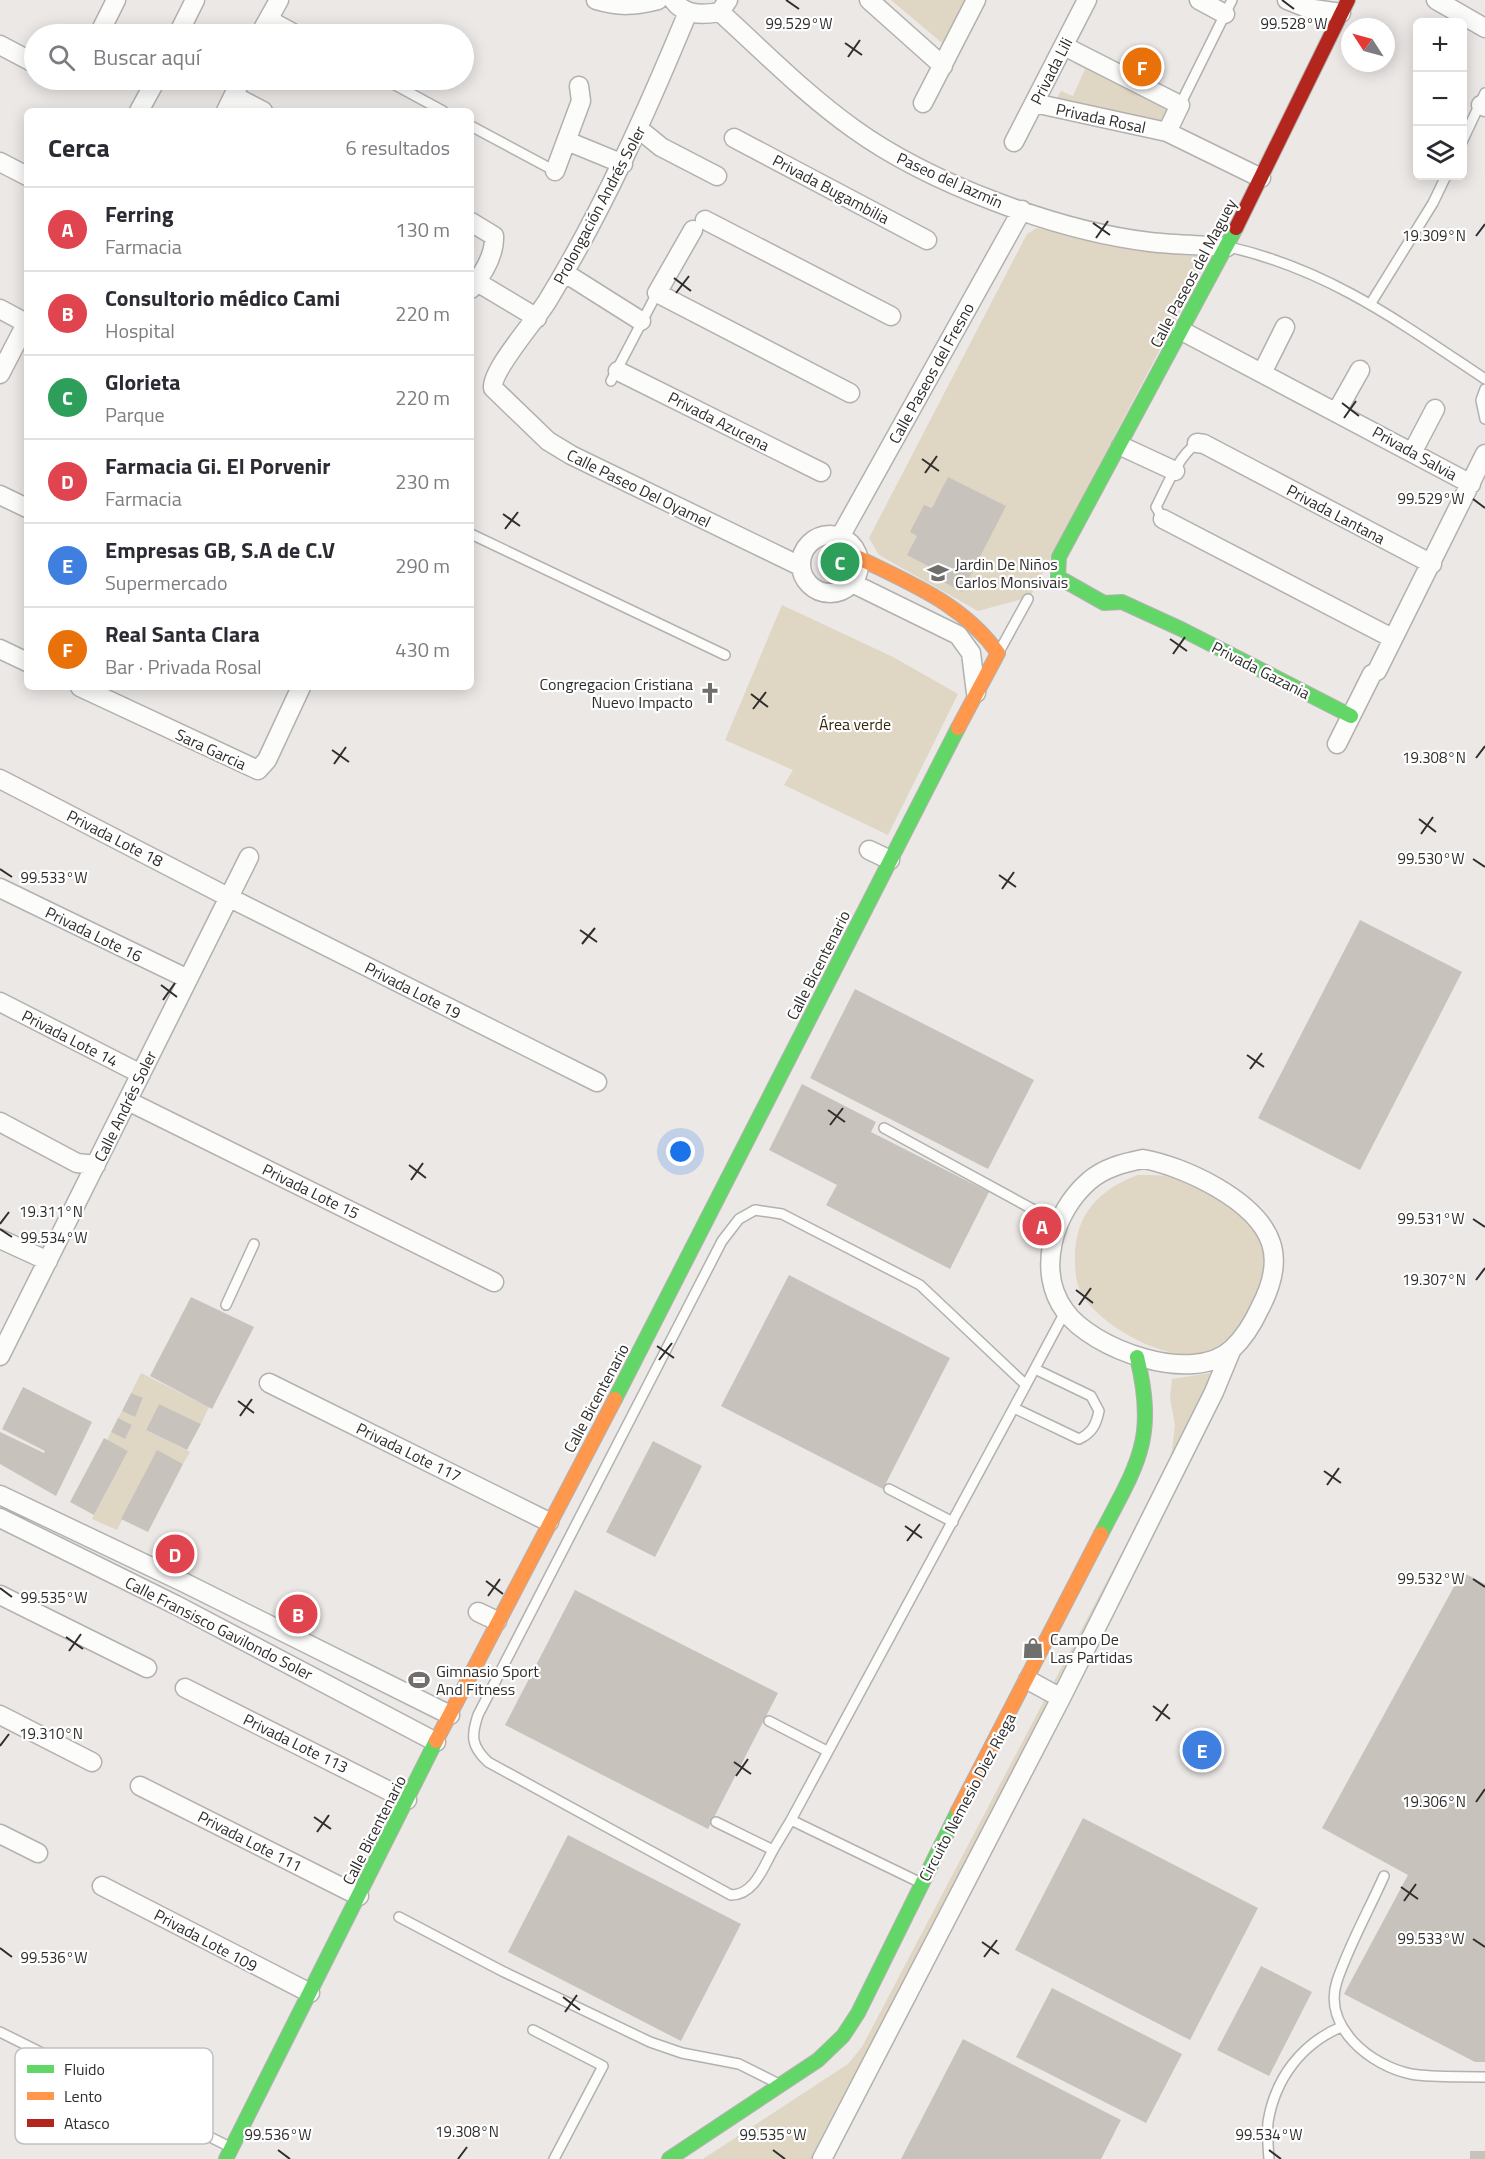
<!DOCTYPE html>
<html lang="es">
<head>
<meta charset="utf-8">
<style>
	:root { --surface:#fff; --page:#f7f7f7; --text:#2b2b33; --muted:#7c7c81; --line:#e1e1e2; --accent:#111827 }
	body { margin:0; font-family:"Titillium Web",sans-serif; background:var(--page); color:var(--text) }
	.controls { position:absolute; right:18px; top:18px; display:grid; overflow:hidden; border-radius:9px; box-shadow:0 3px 15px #0003 }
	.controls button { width:54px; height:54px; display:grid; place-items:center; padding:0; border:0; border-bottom:2px solid var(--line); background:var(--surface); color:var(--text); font:30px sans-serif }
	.compass { position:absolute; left:1341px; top:18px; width:54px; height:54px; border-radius:50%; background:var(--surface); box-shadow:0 3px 15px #0003; rotate:306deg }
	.you { position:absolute; left:681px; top:1152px; width:21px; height:21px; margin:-15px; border:4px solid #fff; border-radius:50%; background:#1a73e8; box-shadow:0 0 0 9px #1a73e833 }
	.badge { display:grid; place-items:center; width:39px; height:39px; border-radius:50%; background:var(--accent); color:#fff; font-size:20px; font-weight:700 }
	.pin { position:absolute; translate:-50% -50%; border:3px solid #fff; box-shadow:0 2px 6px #0006 }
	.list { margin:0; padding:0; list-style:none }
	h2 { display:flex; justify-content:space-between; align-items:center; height:78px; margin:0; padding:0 24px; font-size:26px }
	h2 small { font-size:20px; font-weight:400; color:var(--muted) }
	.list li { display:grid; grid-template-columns:39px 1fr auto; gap:18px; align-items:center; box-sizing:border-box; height:84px; padding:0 24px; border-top:2px solid var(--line) }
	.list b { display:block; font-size:22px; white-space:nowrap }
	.list p { margin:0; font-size:20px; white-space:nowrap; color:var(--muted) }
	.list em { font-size:20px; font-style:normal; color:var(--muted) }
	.icon { flex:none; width:33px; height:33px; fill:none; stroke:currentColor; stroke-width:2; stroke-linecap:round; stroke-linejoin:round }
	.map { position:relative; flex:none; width:1485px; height:2159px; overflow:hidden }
	.search { position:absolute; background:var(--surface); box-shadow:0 3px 15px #0003; left:24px; top:24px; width:450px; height:66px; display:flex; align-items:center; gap:15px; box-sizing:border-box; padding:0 21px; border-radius:33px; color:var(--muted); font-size:22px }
	.panel { position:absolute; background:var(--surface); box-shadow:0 3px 15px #0003; left:24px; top:108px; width:450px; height:582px; border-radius:9px }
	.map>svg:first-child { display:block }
</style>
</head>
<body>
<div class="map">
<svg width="1485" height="2159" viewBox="0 0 1485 2159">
	<rect width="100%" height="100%" fill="#ebe8e6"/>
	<!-- green -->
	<path fill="#dfd6c3" d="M891,0H967L947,47Z
		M1078,57L1175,104L1168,122L1057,98L1061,91L1073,96L1085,69L1074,63Z
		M1037,228L1208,258L1030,597L978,611L879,555L869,538L1027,234Z
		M782,605L893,657L958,694L888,835L784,785L793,770L725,740Z
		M1138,1175C1150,1175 1163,1175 1175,1177C1201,1182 1242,1209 1258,1231C1268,1245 1267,1268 1264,1284C1262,1296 1262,1309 1254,1318C1244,1327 1233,1342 1221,1349C1181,1371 1107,1331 1084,1298C1077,1288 1075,1274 1075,1263C1073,1217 1097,1190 1138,1175Z
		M1217,1372L824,2159H703L848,2064L862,2047L1171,1459L1175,1425L1170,1398L1172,1379Z
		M141,1373L209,1407L201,1424L159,1404L146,1430L190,1452L183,1464L157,1451L117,1530L92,1519L128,1451L107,1440L111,1432L125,1439L132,1425L118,1418L122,1411L135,1416L143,1399L131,1393Z"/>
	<!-- building -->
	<path fill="#c8c2bc" d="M948,477L1006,506L962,592L927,573L930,567L907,555L917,536L910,532L924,505L932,508Z
		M1360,920L1462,972L1360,1170L1258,1118Z
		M855,989L1034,1080L988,1169L810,1078Z
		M802,1084L876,1122L871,1132L989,1192L950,1269L826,1205L837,1185L769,1150Z
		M789,1275L950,1358L883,1489L721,1406Z
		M191,1297L254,1327L212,1409L150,1376Z
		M23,1387L92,1422L56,1496L0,1464V1432L44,1453L45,1451L2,1429Z
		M131,1393L143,1398L135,1417L122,1411Z
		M159,1404L201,1424L187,1450L146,1430Z
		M118,1418L132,1425L125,1439L111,1432Z
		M104,1438L128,1451L94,1515L70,1502Z
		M653,1441L702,1466L655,1557L606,1532Z
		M157,1450L183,1464L148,1532L121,1519Z
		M1462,1572L1485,1584V2062H1475L1344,1994L1408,1875L1322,1828Z
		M575,1590L778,1693L708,1829L505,1725Z
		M1083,1818L1258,1908L1190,2040L1015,1950Z
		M568,1835L741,1924L681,2041L508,1952Z
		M1261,1966L1312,1992L1269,2076L1217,2050Z
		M1052,1988L1182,2054L1146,2123L1016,2057Z
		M963,2039L1121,2120L1101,2159H901Z
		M1470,2151H1485V2159H1470Z"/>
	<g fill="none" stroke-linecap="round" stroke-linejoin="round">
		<defs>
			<path id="lane" d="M271,16L304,34
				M386,80L443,111
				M1180,105L1232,0
				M471,126L555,171
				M1462,142L1485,93
				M1229,247C1330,270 1401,323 1485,379
				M1371,303L1433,203L1446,176
				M611,381L657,293
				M1485,389L1481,400L1485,419
				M1163,519L1156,507C1167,486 1177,458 1197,443
				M471,534L725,655
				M1000,650L1028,599
				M884,1128L1058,1223
				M226,1305L254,1244
				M1026,1385L1065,1312
				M1014,1408L1079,1439C1092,1433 1096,1425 1099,1411L1091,1396L1035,1369
				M889,1489L953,1522
				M769,1721L827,1751
				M716,1822L773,1850L791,1820L919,1882
				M773,1850C763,1868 754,1895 731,1895L488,1762C471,1746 471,1736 478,1715L722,1241L739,1219L755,1210L782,1214L920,1285L1026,1385L791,1820
				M1384,1876C1369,1910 1349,1945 1337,1981C1322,2027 1371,2066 1411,2074C1435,2078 1461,2076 1485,2077
				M399,1917L502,1971L650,2042L682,2053L739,2064L777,2083
				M533,2030L603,2066L554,2159
				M0,2032L230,2147
				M1269,2159C1268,2147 1267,2134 1268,2122C1275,2079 1301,2044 1341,2027"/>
			<path id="street" d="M596,0C619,7 635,6 658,0
				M673,0C685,16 702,15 720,12L728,0
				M869,0L943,66
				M1199,0L1225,14
				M1287,0L1307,8L1341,13
				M1436,0L1485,28
				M688,12C647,111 604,208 548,300C537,319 491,370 493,388L548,441L571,455L800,566
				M720,12C764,52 806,95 854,129C929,183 1057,231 1150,242C1175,245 1201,245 1227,247
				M99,34L116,0
				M178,34L195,0
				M260,34L279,0
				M0,45L34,63
				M1064,46L1180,105L1167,132
				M234,96L263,111
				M923,103L976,0
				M1034,103L1167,132L1261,178
				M1481,105L1485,107
				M139,111L156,80
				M226,111L241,80
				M639,129L661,147L717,176
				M734,138L927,240
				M567,141L623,164
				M1014,142L1087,0
				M0,162L27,176
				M555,171L581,101L579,86
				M705,220L891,316
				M471,222L494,236C495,255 483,274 471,289
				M693,230L657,293L850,393
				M565,273L641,321
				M477,282L537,318
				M0,309L26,323
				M1182,331L1471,484
				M618,371L821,472
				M1262,373L1285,327
				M0,374L27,322
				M1337,411L1360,370
				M1197,443L1204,444L1432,564
				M1121,446L1175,471
				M1413,451L1435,409
				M0,495L27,508
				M1163,519L1392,638
				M801 564a29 29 0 1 1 58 0a29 29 0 1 1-58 0Z
				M840,537L1022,210
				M852,583L958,635L971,653L976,693
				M0,649L27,662
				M1377,671L1485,454
				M80,687L258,770L267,760L301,687
				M1337,744L1372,674
				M0,779L230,898L597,1082
				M869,850L890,860
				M0,888L188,979
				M0,1002L141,1074
				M128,1101L494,1282
				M0,1122L77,1163L96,1165
				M1143,1159C1183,1166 1257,1200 1271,1243C1278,1264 1270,1289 1260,1308C1253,1323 1244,1338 1232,1349C1193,1386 1092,1349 1065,1311C1036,1272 1053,1212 1089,1181C1104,1168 1123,1163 1143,1159Z
				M0,1239L48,1261
				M0,1356L249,857
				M269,1383L549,1522
				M0,1495L185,1583L450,1715
				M0,1518L176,1605L436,1742
				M0,1595L147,1668
				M478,1612L497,1621
				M1028,1680L1061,1698
				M185,1688L407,1800
				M0,1715L92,1762
				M140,1786L359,1896
				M0,1834L38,1853
				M102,1886L310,1993
				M822,2159L1061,1698L1214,1392L1231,1351"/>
			<path id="fast" d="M1236,228L1059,557L1058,577L1104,603L1122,602L1181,629L1351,716
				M615,1399L958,728
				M1101,1534C1138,1463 1157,1439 1137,1357
				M226,2159L436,1741
				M669,2159L818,2060L843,2036L858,2013L958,1811"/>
			<path id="slow" d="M859,558C911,584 963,604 998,653L958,728
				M436,1741L615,1399
				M958,1811L1101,1534"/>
			<path id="jam" d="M1236,228L1348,0"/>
		</defs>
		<!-- lane casing -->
		<use href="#lane" stroke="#b3b1b0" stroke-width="12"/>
		<!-- street casing -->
		<use href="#street" stroke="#b3b1b0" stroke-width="21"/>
		<!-- fast casing -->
		<use href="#fast" stroke="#b3b1b0" stroke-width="16"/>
		<!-- slow casing -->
		<use href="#slow" stroke="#b3b1b0" stroke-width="16"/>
		<!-- jam casing -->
		<use href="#jam" stroke="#b3b1b0" stroke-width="16"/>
		<!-- lane -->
		<use href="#lane" stroke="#fcfcfb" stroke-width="9"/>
		<!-- street -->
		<use href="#street" stroke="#fcfcfb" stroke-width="18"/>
		<!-- fast -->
		<use href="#fast" stroke="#63d668" stroke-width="14"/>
		<!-- slow -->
		<use href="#slow" stroke="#ff974d" stroke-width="14"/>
		<!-- jam -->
		<use href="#jam" stroke="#b3261e" stroke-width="14"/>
	</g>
	<!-- ticks -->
	<path fill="none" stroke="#302e2d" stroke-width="2" d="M786,0L799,9M1282,0L1294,9M845,43L862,55M848,57L860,40M1093,223L1110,235M1476,236L1485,224M1096,238L1108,221M674,278L691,291M676,293L689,276M1342,403L1359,416M1344,418L1356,401M922,459L939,471M925,473L937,456M1473,499L1485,508M503,514L520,526M505,529L518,512M1170,639L1187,651M1173,654L1185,637M751,694L768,707M753,709L766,692M332,750L349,762M1476,758L1485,746M334,764L346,747M1419,819L1436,832M1421,834L1433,817M1473,859L1485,867M0,869L12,877M999,875L1016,887M1002,889L1014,872M580,930L597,942M582,944L595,928M161,985L177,997M163,1000L175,983M1247,1055L1264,1067M1250,1069L1262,1053M828,1110L845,1122M830,1125L843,1108M409,1165L426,1178M411,1180L423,1163M1473,1219L1485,1227M0,1224L9,1212M0,1229L12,1237M1476,1280L1485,1268M1076,1290L1093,1303M1079,1305L1091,1288M657,1346L674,1358M659,1360L672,1343M238,1401L254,1413M240,1416L252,1399M1324,1471L1341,1483M1327,1485L1339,1468M905,1526L922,1538M907,1541L920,1524M1473,1579L1485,1587M486,1581L503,1594M0,1588L12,1597M488,1596L500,1579M66,1637L83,1649M69,1651L81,1634M1153,1706L1170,1719M1156,1721L1168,1704M0,1746L9,1734M734,1762L751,1774M736,1776L748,1759M1476,1802L1485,1789M314,1817L331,1829M317,1832L329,1815M1401,1887L1418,1899M1404,1901L1416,1884M1473,1939L1485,1947M982,1942L999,1954M0,1948L12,1957M984,1957L997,1940M563,1997L580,2010M565,2012L577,1995M278,2150L290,2159M773,2150L785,2159M1269,2150L1281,2159M458,2159L467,2147"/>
	<!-- icons -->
	<defs>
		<symbol id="school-bare" viewBox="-9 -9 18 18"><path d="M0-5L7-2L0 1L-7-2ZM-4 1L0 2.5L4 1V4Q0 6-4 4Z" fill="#716f6e" stroke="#fff" stroke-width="2.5" paint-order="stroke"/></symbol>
		<symbol id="church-bare" viewBox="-9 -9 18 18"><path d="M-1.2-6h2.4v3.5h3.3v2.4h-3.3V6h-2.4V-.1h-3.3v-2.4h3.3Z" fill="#716f6e" stroke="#fff" stroke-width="2.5" paint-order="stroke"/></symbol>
		<symbol id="shop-bare" viewBox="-9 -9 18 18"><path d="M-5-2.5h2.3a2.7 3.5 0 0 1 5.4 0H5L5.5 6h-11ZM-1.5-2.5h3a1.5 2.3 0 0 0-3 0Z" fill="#716f6e" stroke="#fff" stroke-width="2.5" paint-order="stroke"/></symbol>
		<symbol id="stadium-bare" viewBox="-9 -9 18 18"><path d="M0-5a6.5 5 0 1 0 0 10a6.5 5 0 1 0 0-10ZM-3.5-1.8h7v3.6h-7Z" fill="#716f6e" stroke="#fff" stroke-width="2.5" paint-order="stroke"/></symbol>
	</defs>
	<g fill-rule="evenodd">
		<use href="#school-bare" x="923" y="558" width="30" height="30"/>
		<use href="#church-bare" x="695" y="678" width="30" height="30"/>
		<use href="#shop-bare" x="1018" y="1633" width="30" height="30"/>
		<use href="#stadium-bare" x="404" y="1665" width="30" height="30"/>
	</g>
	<g text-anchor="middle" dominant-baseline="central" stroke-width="4.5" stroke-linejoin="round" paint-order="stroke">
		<!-- street labels -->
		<g font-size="16" fill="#302e2d" stroke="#fff">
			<text transform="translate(1051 71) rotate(-63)">Privada Lili</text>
			<text transform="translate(1101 118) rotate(12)">Privada Rosal</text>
			<text transform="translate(950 180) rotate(24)">Paseo del Jazmín</text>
			<text transform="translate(831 189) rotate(28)">Privada Bugambilia</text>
			<text transform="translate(599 205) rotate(-62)">Prolongación Andrés Soler</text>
			<text transform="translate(1193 273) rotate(-62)">Calle Paseos del Maguey</text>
			<text transform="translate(931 373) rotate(-61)">Calle Paseos del Fresno</text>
			<text transform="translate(719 421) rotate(27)">Privada Azucena</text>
			<text transform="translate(1415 453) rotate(29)">Privada Salvia</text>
			<text transform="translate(639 488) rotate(26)">Calle Paseo Del Oyamel</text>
			<text transform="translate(1336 514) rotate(28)">Privada Lantana</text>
			<text transform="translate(1261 670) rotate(27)">Privada Gazania</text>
			<text transform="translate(211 749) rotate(25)">Sara Garcia</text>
			<text transform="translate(115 838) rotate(27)">Privada Lote 18</text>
			<text transform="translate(94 934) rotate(26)">Privada Lote 16</text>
			<text transform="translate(818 965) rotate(-63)">Calle Bicentenario</text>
			<text transform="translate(413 990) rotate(27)">Privada Lote 19</text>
			<text transform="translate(70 1038) rotate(27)">Privada Lote 14</text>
			<text transform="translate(125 1106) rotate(-64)">Calle Andrés Soler</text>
			<text transform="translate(311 1191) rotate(26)">Privada Lote 15</text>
			<text transform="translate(596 1398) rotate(-62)">Calle Bicentenario</text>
			<text transform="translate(409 1452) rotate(26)">Privada Lote 117</text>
			<text transform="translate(219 1628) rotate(27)">Calle Fransisco Gavilondo Soler</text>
			<text transform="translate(296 1743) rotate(26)">Privada Lote 113</text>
			<text transform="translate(967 1797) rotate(-62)">Circuito Nemesio Diez Riega</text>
			<text transform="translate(374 1830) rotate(-63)">Calle Bicentenario</text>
			<text transform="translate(250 1841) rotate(27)">Privada Lote 111</text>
			<text transform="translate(206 1940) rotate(28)">Privada Lote 109</text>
		</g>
		<!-- poi labels -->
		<g font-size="16" fill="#302e2d" stroke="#fff" text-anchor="start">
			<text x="955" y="564">Jardin De Niños<tspan x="955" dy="18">Carlos Monsivais</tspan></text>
			<text x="693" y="684" text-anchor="end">Congregacion Cristiana<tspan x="693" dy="18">Nuevo Impacto</tspan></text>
			<text x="1050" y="1639">Campo De<tspan x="1050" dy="18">Las Partidas</tspan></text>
			<text x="436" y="1671">Gimnasio Sport<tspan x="436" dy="18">And Fitness</tspan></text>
		</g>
		<!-- park labels -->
		<g font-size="16" fill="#342809" stroke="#fff">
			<text x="855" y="724">Área verde</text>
		</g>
	</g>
	<!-- legend -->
	<rect x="15" y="2048" width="198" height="96" rx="9" fill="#fff" stroke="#c1c0c0" stroke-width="1.5"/>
	<rect x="27" y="2065" width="27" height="8" fill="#63d668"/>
	<rect x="27" y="2092" width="27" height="8" fill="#ff974d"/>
	<rect x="27" y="2119" width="27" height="8" fill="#b3261e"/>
	<g font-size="16" fill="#302e2d">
		<text x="64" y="2075">Fluido</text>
		<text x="64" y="2102">Lento</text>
		<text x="64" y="2129">Atasco</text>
	</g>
	<g font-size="15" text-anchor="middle" fill="#302e2d" stroke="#fff" stroke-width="4.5" stroke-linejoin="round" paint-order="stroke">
		<text x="799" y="29">99.529°W</text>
		<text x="1294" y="29">99.528°W</text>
		<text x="1434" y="241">19.309°N</text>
		<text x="1431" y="504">99.529°W</text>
		<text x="1434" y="763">19.308°N</text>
		<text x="1431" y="864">99.530°W</text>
		<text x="54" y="883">99.533°W</text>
		<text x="51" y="1217">19.311°N</text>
		<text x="1431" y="1224">99.531°W</text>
		<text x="54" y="1243">99.534°W</text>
		<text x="1434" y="1285">19.307°N</text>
		<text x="1431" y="1584">99.532°W</text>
		<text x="54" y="1603">99.535°W</text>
		<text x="51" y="1739">19.310°N</text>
		<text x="1434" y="1807">19.306°N</text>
		<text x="1431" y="1944">99.533°W</text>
		<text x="54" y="1963">99.536°W</text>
		<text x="467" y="2137">19.308°N</text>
		<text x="278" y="2140">99.536°W</text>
		<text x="773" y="2140">99.535°W</text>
		<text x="1269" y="2140">99.534°W</text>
	</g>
</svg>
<div class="controls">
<button>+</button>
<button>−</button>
<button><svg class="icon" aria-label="layers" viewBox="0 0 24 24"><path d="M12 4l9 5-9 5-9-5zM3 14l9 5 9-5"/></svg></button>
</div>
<svg class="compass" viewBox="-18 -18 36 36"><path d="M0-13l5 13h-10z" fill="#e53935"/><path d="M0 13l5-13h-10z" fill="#7c7c81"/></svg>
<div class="you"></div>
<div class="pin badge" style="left:1042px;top:1226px;background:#e0444e">A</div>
<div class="pin badge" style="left:298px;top:1614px;background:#e0444e">B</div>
<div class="pin badge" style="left:840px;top:562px;background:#2e9e5b">C</div>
<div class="pin badge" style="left:175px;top:1554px;background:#e0444e">D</div>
<div class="pin badge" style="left:1202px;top:1750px;background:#3f7fe0">E</div>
<div class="pin badge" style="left:1142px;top:67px;background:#e8710a">F</div>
<div class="search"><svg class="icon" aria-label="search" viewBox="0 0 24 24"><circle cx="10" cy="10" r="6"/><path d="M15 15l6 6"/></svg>Buscar aquí</div>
<section class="panel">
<h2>Cerca<small>6 resultados</small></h2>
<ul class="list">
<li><span class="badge" style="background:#e0444e">A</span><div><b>Ferring</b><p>Farmacia</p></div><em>130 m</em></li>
<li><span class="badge" style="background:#e0444e">B</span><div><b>Consultorio médico Cami</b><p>Hospital</p></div><em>220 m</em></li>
<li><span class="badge" style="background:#2e9e5b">C</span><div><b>Glorieta</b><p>Parque</p></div><em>220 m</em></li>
<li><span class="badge" style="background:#e0444e">D</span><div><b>Farmacia Gi. El Porvenir</b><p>Farmacia</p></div><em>230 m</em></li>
<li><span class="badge" style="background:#3f7fe0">E</span><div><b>Empresas GB, S.A de C.V</b><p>Supermercado</p></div><em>290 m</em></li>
<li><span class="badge" style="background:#e8710a">F</span><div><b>Real Santa Clara</b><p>Bar · Privada Rosal</p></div><em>430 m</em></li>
</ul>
</section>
</div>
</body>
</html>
